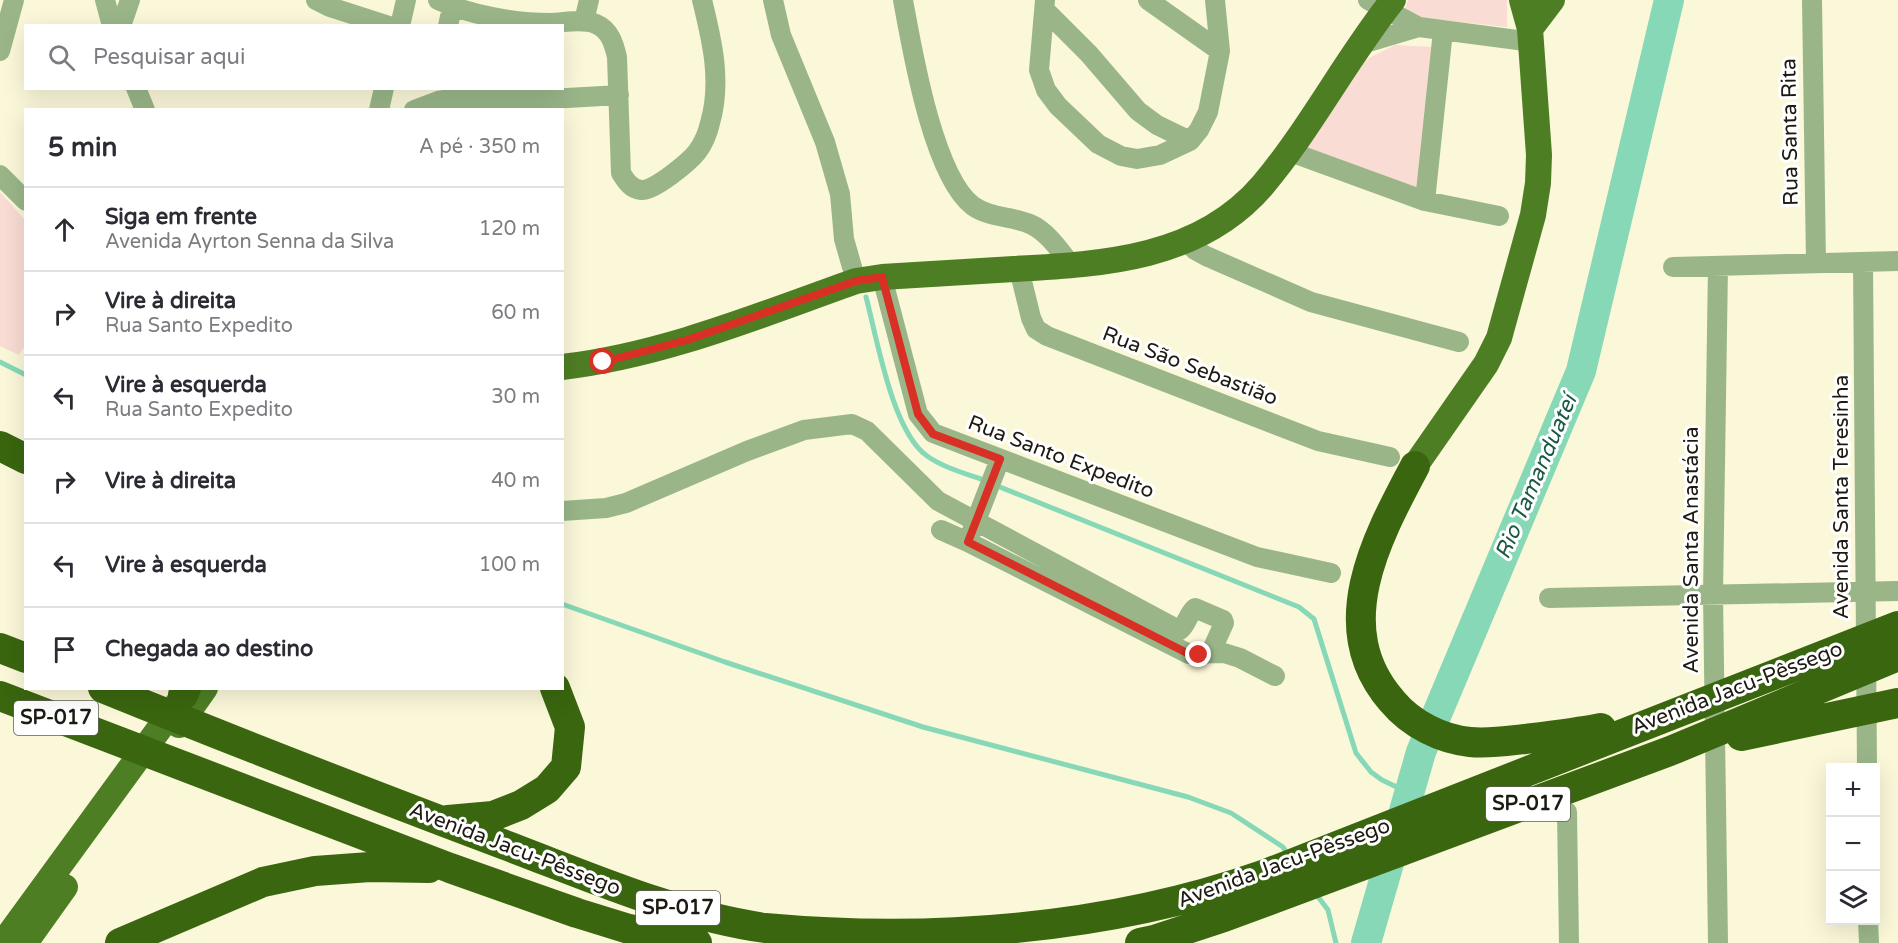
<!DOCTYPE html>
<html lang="pt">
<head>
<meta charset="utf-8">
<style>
	:root { --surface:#fff; --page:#f2f2f3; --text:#2b2b33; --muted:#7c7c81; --line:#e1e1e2 }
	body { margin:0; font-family:"Varela Round",sans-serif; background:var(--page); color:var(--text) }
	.controls { position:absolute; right:18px; bottom:18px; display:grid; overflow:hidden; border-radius:0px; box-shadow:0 6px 24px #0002 }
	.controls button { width:54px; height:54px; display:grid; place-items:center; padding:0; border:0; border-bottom:2px solid var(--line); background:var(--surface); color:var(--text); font:30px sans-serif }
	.stop { position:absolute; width:18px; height:18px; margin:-14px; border:4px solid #d93025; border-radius:50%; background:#fff }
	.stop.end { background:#d93025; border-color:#fff; box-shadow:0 2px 6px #0008 }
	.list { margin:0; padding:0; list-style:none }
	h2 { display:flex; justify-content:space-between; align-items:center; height:78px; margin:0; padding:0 24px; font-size:26px }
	h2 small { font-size:20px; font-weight:400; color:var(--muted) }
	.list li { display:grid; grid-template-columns:39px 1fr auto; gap:18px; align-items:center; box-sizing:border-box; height:84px; padding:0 24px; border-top:2px solid var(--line) }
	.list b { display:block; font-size:22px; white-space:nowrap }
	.list p { margin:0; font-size:20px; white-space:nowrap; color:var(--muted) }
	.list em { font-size:20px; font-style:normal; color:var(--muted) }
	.icon { flex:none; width:33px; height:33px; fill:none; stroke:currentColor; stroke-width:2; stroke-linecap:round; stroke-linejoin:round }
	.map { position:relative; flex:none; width:1898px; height:943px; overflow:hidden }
	.search { position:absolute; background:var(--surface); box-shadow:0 6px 24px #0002; left:24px; top:24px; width:540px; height:66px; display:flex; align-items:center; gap:15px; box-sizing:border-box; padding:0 21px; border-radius:0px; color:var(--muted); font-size:22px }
	.panel { position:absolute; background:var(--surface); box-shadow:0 6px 24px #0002; left:24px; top:108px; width:540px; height:582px; border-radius:0px }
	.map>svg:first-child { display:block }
</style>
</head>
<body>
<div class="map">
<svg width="1898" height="943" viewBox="0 0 1898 943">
	<rect width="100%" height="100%" fill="#fbf7d9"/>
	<!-- green -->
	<path fill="#f9dcd4" d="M1408,0H1507V27L1403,16Z
		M1395,45L1433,47L1417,190L1302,148L1355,71L1369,58Z
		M0,192L25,220V345L19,355L0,346Z"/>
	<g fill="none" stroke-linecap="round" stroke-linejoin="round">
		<!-- stream -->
		<path stroke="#86d8b6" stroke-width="5" d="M866,297C877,338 892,431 927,456C944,468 967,474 987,481
			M0,362L26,375
			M995,485L1299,607L1314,619L1356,753L1371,772L1382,780L1407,792
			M562,604L725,662L923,727L1188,797L1231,813L1283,847L1288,855
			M1316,894L1328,910L1336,943"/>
		<!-- river -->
		<path stroke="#86d8b6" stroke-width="30" d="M1366,943L1421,752L1581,371L1669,0"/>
		<!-- minor -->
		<path stroke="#9ab689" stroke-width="20" d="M105,0L112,26
			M316,0L330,7L389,26
			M438,0C469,15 515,23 550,23C564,23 582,18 596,24C610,30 614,44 617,57L621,173C626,181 631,189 641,190C653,192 689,162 697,152C703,144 708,132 710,123C722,82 712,40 702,0
			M773,0L781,35L825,142L840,194L844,239L856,281
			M903,0C912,49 933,176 973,206C990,218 1011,216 1030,224C1047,231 1060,251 1072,266
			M1045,0L1039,70L1046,90L1058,106L1098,144L1121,156L1137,159L1160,155L1190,141L1199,130L1208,112L1220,51L1215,0
			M1148,0L1220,51
			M1368,0L1419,27L1532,42
			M1812,0L1816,263
			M1045,10L1089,54L1138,111L1157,125L1190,141
			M584,21L589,0
			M121,26L130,0
			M400,26L406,0
			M448,26L452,7
			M1362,44L1419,27
			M0,51L14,0
			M136,88L145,110
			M379,110L384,88
			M414,110L438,101L451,99H550L619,95
			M1288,151L1425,201L1499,216
			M0,175L26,201
			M1425,201L1443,31
			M1186,241L1195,250L1206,256L1311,302L1459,342
			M1863,262L1867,768
			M1673,267L1898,261
			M1019,269L1031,318L1036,329L1047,336L1318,441L1390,457
			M882,277L918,414L933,433L1257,557L1331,573
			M562,511L606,508L626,503L747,451L804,430L852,424L867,431L938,501L1175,628L1180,630C1187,624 1188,614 1195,608L1223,620L1224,623L1211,652
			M941,530L968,542L1189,654L1224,653L1240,658L1275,676
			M972,531L1000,459
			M1549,598L1898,591
			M1567,812L1569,943
			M1868,920L1869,943
			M1718,943L1713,595L1718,266"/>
		<!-- major -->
		<path stroke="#4e7e24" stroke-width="26" d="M1530,29L1552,0
			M562,367C664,355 760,315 856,281L882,277C926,274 970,272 1014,269C1103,264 1199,259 1262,186C1311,128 1346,59 1393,0
			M1415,466L1486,364L1499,338L1533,215L1538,183L1539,155L1530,29L1522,0
			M179,725L205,688
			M3,943L181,699
			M25,943L65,887"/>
		<!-- highway -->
		<path stroke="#3a660f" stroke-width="30" d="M0,446L26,459
			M1415,466C1376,539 1328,628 1392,701C1411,724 1441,739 1470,742C1488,744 1507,741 1525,739C1550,736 1576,733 1601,728
			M0,648L26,658
			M103,688C236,742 370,794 505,845C590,877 675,915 765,928C930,943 1107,930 1263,875L1898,626
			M183,695L186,688
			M0,696L450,868L577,913L629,929L697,943
			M1741,736L1898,703
			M448,820L493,816L521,805L547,789L566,767L570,727L555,688
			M120,943L263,882L315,871L370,867L429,868
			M1140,943L1154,940L1224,917L1670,751L1898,656"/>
	</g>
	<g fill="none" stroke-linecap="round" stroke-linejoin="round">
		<!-- route -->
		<path stroke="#d93025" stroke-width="8" d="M603,362L687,340L856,281L882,277L918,414L933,434L1000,459L968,542L1189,654L1199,655"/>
	</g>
	<g text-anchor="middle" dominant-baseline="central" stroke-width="6" stroke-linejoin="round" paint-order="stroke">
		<!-- shield labels -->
		<g fill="#fff" stroke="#615f58" stroke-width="1.5">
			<rect x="14" y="701" width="84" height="34" rx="4.5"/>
			<rect x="1486" y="787" width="84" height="34" rx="4.5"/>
			<rect x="636" y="891" width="84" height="34" rx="4.5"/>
		</g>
		<g font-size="20" font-weight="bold" fill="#1d1b11">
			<text x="56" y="718">SP-017</text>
			<text x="1528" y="804">SP-017</text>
			<text x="678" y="908">SP-017</text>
		</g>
		<!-- street labels -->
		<g font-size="21" fill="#1d1b11" stroke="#fff">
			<text transform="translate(1790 132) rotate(-91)">Rua Santa Rita</text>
			<text transform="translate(1190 366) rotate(21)">Rua São Sebastião</text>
			<text transform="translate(1061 457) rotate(21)">Rua Santo Expedito</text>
			<text transform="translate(1841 497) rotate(-90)">Avenida Santa Teresinha</text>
			<text transform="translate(1691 550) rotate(-90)">Avenida Santa Anastácia</text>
			<text transform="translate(1737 688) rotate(-21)">Avenida Jacu-Pêssego</text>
			<text transform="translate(515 849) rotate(21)">Avenida Jacu-Pêssego</text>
			<text transform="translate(1284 863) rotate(-20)">Avenida Jacu-Pêssego</text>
		</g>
		<!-- water labels -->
		<g font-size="22" font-style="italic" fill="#1a5a44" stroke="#fff">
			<text transform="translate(1536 477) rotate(-67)">Rio Tamanduateí</text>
		</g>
	</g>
</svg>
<div class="controls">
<button>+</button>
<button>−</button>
<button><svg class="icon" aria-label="layers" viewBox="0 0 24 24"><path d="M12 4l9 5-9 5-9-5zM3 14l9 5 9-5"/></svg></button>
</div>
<div class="stop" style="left:603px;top:362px"></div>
<div class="stop end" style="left:1199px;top:655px"></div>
<div class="search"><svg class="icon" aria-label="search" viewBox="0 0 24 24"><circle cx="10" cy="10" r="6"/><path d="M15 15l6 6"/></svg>Pesquisar aqui</div>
<section class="panel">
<h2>5 min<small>A pé · 350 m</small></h2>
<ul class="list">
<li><svg class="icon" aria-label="ahead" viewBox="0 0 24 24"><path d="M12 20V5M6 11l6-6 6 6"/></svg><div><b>Siga em frente</b><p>Avenida Ayrton Senna da Silva</p></div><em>120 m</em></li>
<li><svg class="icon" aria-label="right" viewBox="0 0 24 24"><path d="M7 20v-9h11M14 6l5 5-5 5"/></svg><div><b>Vire à direita</b><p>Rua Santo Expedito</p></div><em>60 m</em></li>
<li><svg class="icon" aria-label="left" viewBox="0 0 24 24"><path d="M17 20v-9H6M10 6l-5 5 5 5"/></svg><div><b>Vire à esquerda</b><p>Rua Santo Expedito</p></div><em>30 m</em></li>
<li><svg class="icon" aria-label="right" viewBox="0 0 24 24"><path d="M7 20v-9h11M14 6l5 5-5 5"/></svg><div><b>Vire à direita</b></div><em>40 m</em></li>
<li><svg class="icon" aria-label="left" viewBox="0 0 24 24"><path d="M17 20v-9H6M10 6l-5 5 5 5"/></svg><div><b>Vire à esquerda</b></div><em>100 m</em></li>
<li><svg class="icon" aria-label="arrive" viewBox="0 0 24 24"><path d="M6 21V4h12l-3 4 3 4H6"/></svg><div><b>Chegada ao destino</b></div></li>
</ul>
</section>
</div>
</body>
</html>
